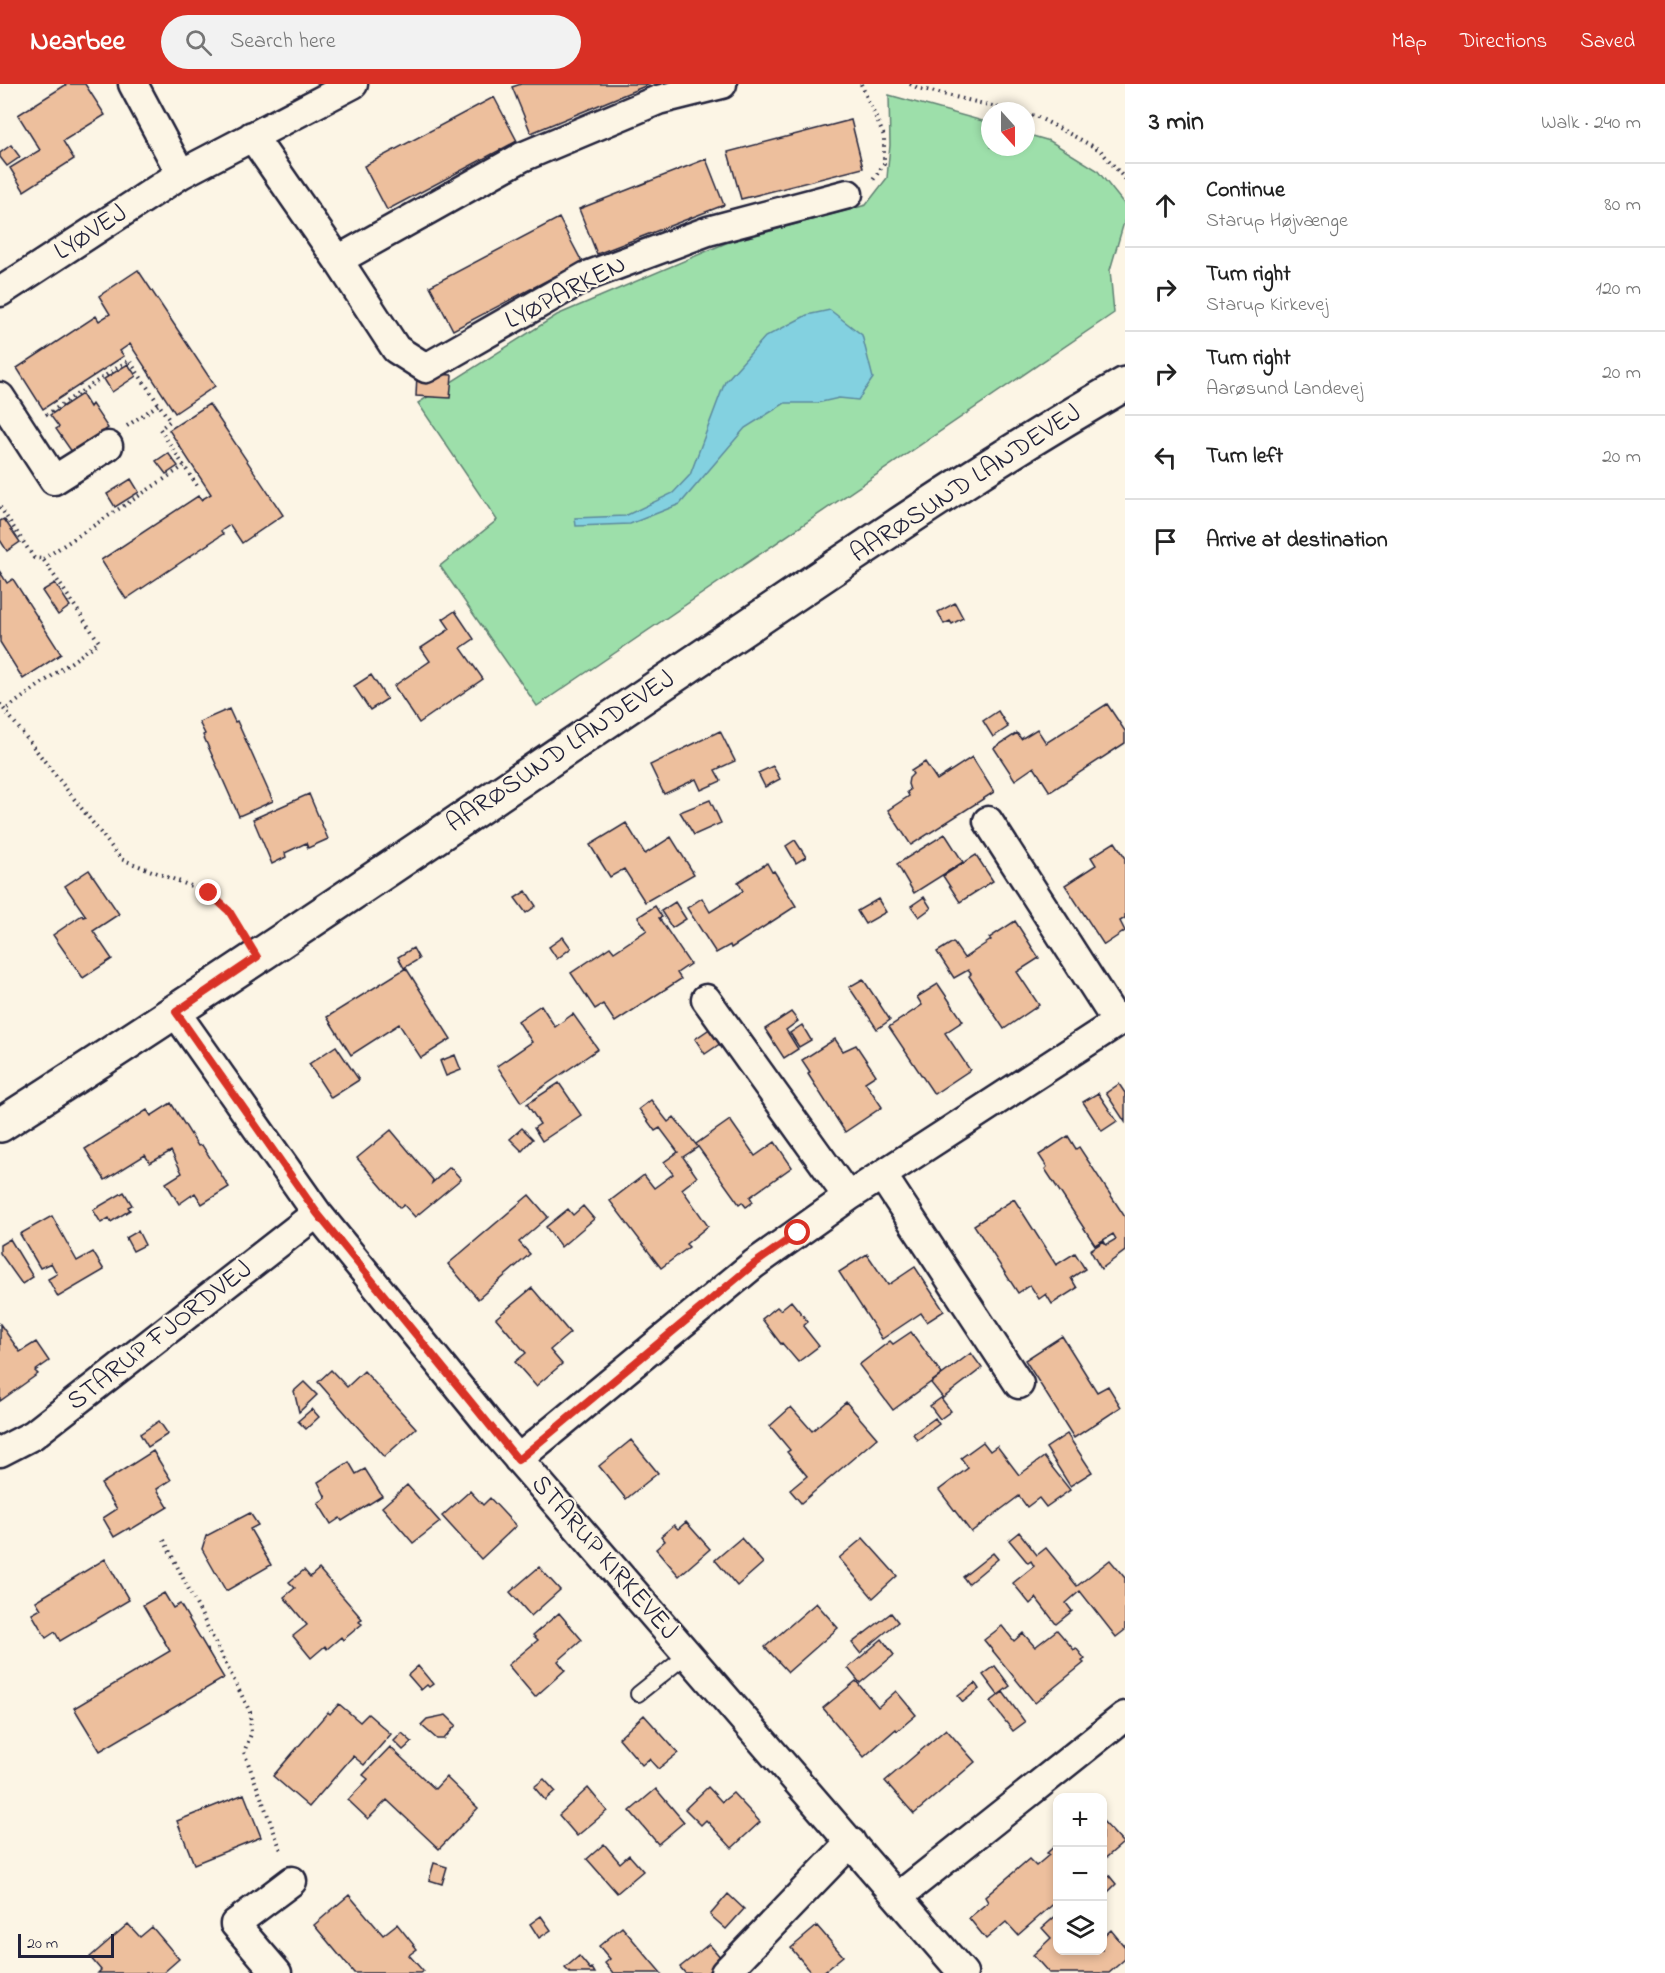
<!DOCTYPE html>
<html lang="en">
<head>
<meta charset="utf-8">
<style>
	:root { --surface:#fff; --page:#f2f2f2; --text:#222; --muted:#767676; --line:#e0e0e0; --accent:#d93025 }
	body { margin:0; font-family:"Indie Flower",sans-serif; background:var(--page); color:var(--text) }
	.controls { position:absolute; right:18px; bottom:18px; display:grid; overflow:hidden; border-radius:12px; box-shadow:0 3px 9px #0003 }
	.controls button { width:54px; height:54px; display:grid; place-items:center; padding:0; border:0; border-bottom:2px solid var(--line); background:var(--surface); color:var(--text); font:30px sans-serif }
	.compass { position:absolute; left:981px; top:18px; width:54px; height:54px; border-radius:50%; background:var(--surface); box-shadow:0 3px 9px #0003; rotate:159deg }
	.scale { position:absolute; left:18px; bottom:15px; width:96px; box-sizing:border-box; padding-left:6px; border:3px solid #22223b; border-top:0; font-size:16px; line-height:21px; white-space:nowrap; color:#22223b; -webkit-text-stroke:4px #fcf5e5; paint-order:stroke }
	.stop { position:absolute; width:18px; height:18px; margin:-14px; border:4px solid #d93025; border-radius:50%; background:#fff }
	.stop.end { background:#d93025; border-color:#fff; box-shadow:0 2px 6px #0008 }
	.list { margin:0; padding:0; list-style:none }
	h2 { display:flex; justify-content:space-between; align-items:center; height:78px; margin:0; padding:0 24px; font-size:26px }
	h2 small { font-size:20px; font-weight:400; color:var(--muted) }
	.list li { display:grid; grid-template-columns:39px 1fr auto; gap:18px; align-items:center; box-sizing:border-box; height:84px; padding:0 24px; border-top:2px solid var(--line) }
	.list b { display:block; font-size:22px; white-space:nowrap }
	.list p { margin:0; font-size:20px; white-space:nowrap; color:var(--muted) }
	.list em { font-size:20px; font-style:normal; color:var(--muted) }
	.icon { flex:none; width:33px; height:33px; fill:none; stroke:currentColor; stroke-width:2; stroke-linecap:round; stroke-linejoin:round }
	.map { position:relative; flex:none; width:1125px; height:1889px; overflow:hidden }
	header { display:flex; align-items:center; gap:36px; box-sizing:border-box; height:84px; padding:0 30px; background:var(--accent); color:#fff }
	header strong { font-size:28px }
	nav { display:flex; gap:33px; margin-inline-start:auto; font-size:21px }
	.search { width:420px; height:54px; background:var(--page); display:flex; align-items:center; gap:15px; box-sizing:border-box; padding:0 21px; border-radius:33px; color:var(--muted); font-size:22px }
	main { display:flex }
	aside { flex:1; background:var(--surface) }
	.map>svg:first-child { display:block }
</style>
</head>
<body>
<header>
<strong>Nearbee</strong>
<div class="search"><svg class="icon" aria-label="search" viewBox="0 0 24 24"><circle cx="10" cy="10" r="6"/><path d="M15 15l6 6"/></svg>Search here</div>
<nav><a>Map</a><a>Directions</a><a>Saved</a></nav>
</header>
<main>
<div class="map">
<svg width="1125" height="1889" viewBox="0 0 1125 1889">
	<rect width="100%" height="100%" fill="#fcf5e5"/>
	<filter id="ink" filterUnits="userSpaceOnUse"><feTurbulence type="fractalNoise" baseFrequency=".0167" numOctaves="2"/><feDisplacementMap in="SourceGraphic" scale="12" xChannelSelector="R" yChannelSelector="G"/><feConvolveMatrix kernelMatrix="1 2 1 2 8 2 1 2 1" color-interpolation-filters="sRGB"/></filter>
	<g filter="url(#ink)">
		<!-- green -->
		<path fill="#9ddfaa" stroke="#608072" stroke-width="1.5" d="M889,11L990,39V63H1026V50L1050,57L1097,86L1125,121V135L1110,186L1114,229L537,622L440,482L497,436L418,319L557,231L726,159L866,121L887,94L890,61Z"/>
		<!-- water -->
		<path fill="#83d1e0" stroke="#5c8b9e" stroke-width="1.5" d="M830,226L862,251L873,294L858,316L839,314L817,319H785L745,344L680,420L630,440L576,442L575,434L625,432L673,409L690,391L725,298L765,253L807,231Z"/>
		<!-- building -->
		<path fill="#edbf9d" stroke="#22223b" stroke-width="1.5" d="M67,0H85L105,31L63,57L74,75L24,107L10,84L40,66L18,31Z
			M521,0H650L531,49L512,3Z
			M494,13L517,57L387,126L364,82Z
			M851,36L863,84L741,115L728,68Z
			M11,61L20,73L7,82L0,73V69Z
			M706,75L724,121L597,170L579,125Z
			M559,134L582,178L453,246L430,202Z
			M138,186L215,302L175,329L130,260L120,267L124,272L43,325L17,284L96,232L99,237L110,230L99,212Z
			M128,280L136,292L112,308L104,295Z
			M417,289L452,291L450,314L416,312Z
			M82,310L90,323L92,320L108,344L72,368L56,345L59,343L50,331Z
			M209,320L283,431L242,459L230,441L221,447L223,450L126,515L101,476L198,412L201,416L211,410L169,346Z
			M168,369L178,382L166,390L156,377Z
			M131,395L139,408L115,423L107,410Z
			M4,435L20,458L7,467L0,456V437Z
			M0,488L7,499L13,495L61,570L23,595L0,558Z
			M55,499L70,522L58,531L42,507Z
			M955,519L963,534L952,540L950,537L944,540L938,528Z
			M455,527L474,555L461,564L483,595L419,639L394,602L430,577L421,564L450,545L443,535Z
			M371,591L387,615L370,626L354,602Z
			M1107,620L1125,647V659L1050,708L1034,683L1015,696L994,664L1017,649L1021,655L1037,645L1046,659Z
			M229,625L235,638L237,637L273,717L239,732L203,651L205,650L199,638Z
			M998,627L1008,643L993,653L983,637Z
			M720,647L735,677L715,686L721,697L701,706L696,695L664,710L650,681Z
			M972,673L994,708L911,761L888,726L909,712L907,708L910,706L908,700L909,694L913,690L911,687L925,678L937,696Z
			M773,682L780,695L765,703L758,689Z
			M309,710L328,755L308,764L306,759L285,769L286,773L272,780L253,735Z
			M710,716L721,739L694,751L680,728Z
			M626,739L645,770L671,753L694,790L645,818L624,785L610,793L590,761Z
			M945,750L963,778L914,809L897,780Z
			M795,756L806,773L796,779L786,762Z
			M1115,758L1125,773V834L1120,837L1125,847L1104,861L1065,801L1096,781L1091,773Z
			M976,771L993,797L960,818L943,792Z
			M767,779L772,788L774,787L796,822L731,864L730,861L716,869L687,824L702,814L710,828L743,807L738,798Z
			M89,786L119,830L93,847L112,875L83,894L53,851L82,831L83,833L86,832L65,802Z
			M526,807L536,822L526,829L515,814Z
			M924,813L931,824L919,833L911,822Z
			M878,815L886,828L865,840L857,827Z
			M675,818L686,835L672,844L661,827Z
			M655,822L662,833L659,834L690,880L677,889L681,895L615,938L603,920L595,925L571,889L610,863L614,868L647,846L638,833Z
			M1015,837L1039,874L1017,888L1039,921L1004,945L969,892L971,890L968,886L954,894L937,868L953,858L964,874L991,856L989,854Z
			M563,853L571,864L557,875L549,863Z
			M413,864L419,875L404,884L398,873Z
			M406,884L451,955L421,974L399,940L351,971L327,933Z
			M863,895L890,936L877,945L849,903Z
			M938,900L963,937L945,949L970,986L934,1010L889,943L922,921L917,913Z
			M541,921L555,943L573,930L598,965L521,1018L497,982L532,958L518,937Z
			M791,928L798,937L786,946L798,965L784,974L765,945Z
			M802,941L811,956L799,963L790,949Z
			M711,944L721,959L705,970L695,955Z
			M835,955L843,967L856,961L876,991L865,998L882,1023L845,1048L808,990L810,988L802,976Z
			M336,962L359,996L331,1014L309,980Z
			M455,971L461,986L446,992L440,977Z
			M559,999L581,1031L542,1057L534,1044L540,1040L527,1020Z
			M1119,1000L1125,1009V1038L1106,1009Z
			M1098,1009L1117,1037L1102,1047L1083,1018Z
			M651,1016L668,1038L674,1033L698,1063L683,1073L697,1093L682,1105L708,1142L686,1160L689,1163L661,1184L610,1117L644,1091L654,1104L673,1090L664,1078L678,1068L660,1044L655,1047L639,1025Z
			M171,1019L198,1062L202,1061L229,1103L202,1120L195,1109L179,1120L166,1099L182,1089L171,1067L150,1079L145,1071L105,1096L85,1065L147,1026L151,1032Z
			M730,1036L755,1072L775,1058L792,1083L750,1113L753,1118L746,1123L742,1118L739,1120L696,1060Z
			M522,1044L533,1055L522,1067L510,1055Z
			M391,1046L433,1096L432,1099L450,1083L461,1095L415,1133L404,1121L400,1124L357,1074Z
			M1068,1052L1076,1065L1079,1063L1125,1133V1167L1101,1185L1090,1166L1104,1157L1106,1161L1116,1155L1113,1150L1095,1161L1045,1085L1047,1083L1039,1071Z
			M124,1108L132,1121L128,1123L130,1126L111,1138L109,1134L101,1139L93,1126Z
			M529,1111L548,1133L519,1158L530,1170L478,1215L448,1180Z
			M1014,1115L1056,1181L1075,1169L1085,1185L1071,1194L1077,1204L1052,1220L1046,1210L1039,1215L1030,1201L1018,1209L974,1141Z
			M583,1122L594,1135L561,1163L546,1143L568,1125L573,1131Z
			M52,1132L77,1177L93,1168L104,1186L58,1213L48,1195L57,1190L51,1179L40,1184L20,1150Z
			M138,1147L145,1161L133,1167L126,1154Z
			M10,1155L33,1193L22,1200L0,1169V1161Z
			M867,1170L888,1201L915,1183L944,1227L927,1238L921,1229L882,1255L839,1188Z
			M532,1204L570,1249L550,1266L562,1280L536,1302L515,1278L526,1269L496,1234Z
			M791,1217L808,1238L803,1242L819,1262L798,1278L782,1259L781,1260L762,1235L777,1223L780,1226Z
			M0,1240L20,1268L36,1258L49,1277L35,1287L38,1290L0,1317Z
			M911,1248L942,1290L893,1326L859,1281L890,1257L893,1260Z
			M1062,1252L1097,1308L1108,1302L1121,1323L1074,1354L1025,1276Z
			M971,1269L982,1284L943,1314L931,1299Z
			M331,1286L347,1303L364,1287L416,1344L384,1373L318,1298Z
			M304,1298L317,1311L299,1328L294,1307Z
			M941,1314L951,1327L940,1335L930,1322Z
			M846,1318L877,1354L801,1419L790,1406L807,1392L787,1368L790,1366L770,1342L791,1323L812,1347Z
			M312,1325L319,1333L306,1345L298,1337Z
			M935,1334L939,1340L917,1356L913,1350Z
			M159,1337L168,1350L148,1363L140,1350Z
			M1067,1350L1092,1388L1070,1402L1046,1364Z
			M631,1356L658,1389L626,1415L599,1382Z
			M983,1358L990,1367L997,1362L1019,1391L1044,1373L1070,1406L1046,1423L1039,1414L1027,1423L1019,1412L971,1448L939,1406L968,1384L961,1374Z
			M153,1367L171,1396L157,1405L168,1423L130,1446L129,1444L114,1453L103,1434L117,1425L101,1400Z
			M349,1378L356,1390L365,1385L382,1412L342,1437L340,1434L331,1440L318,1419L326,1414L318,1398Z
			M407,1401L440,1438L413,1459L382,1423Z
			M470,1407L483,1421L490,1414L516,1442L481,1475L442,1432Z
			M250,1429L258,1441L250,1445L271,1481L226,1507L202,1465L206,1452Z
			M686,1438L710,1465L679,1492L656,1465L665,1457L661,1452L674,1441L678,1445Z
			M1019,1448L1037,1471L1046,1464L1077,1502L1110,1476L1125,1494V1546L1116,1553L1080,1507L1066,1519L1072,1527L1056,1540L1036,1514L1030,1520L1013,1499L1034,1482L1031,1477L1028,1479L1009,1456Z
			M741,1454L763,1479L737,1502L715,1476Z
			M863,1454L897,1492L873,1514L839,1474Z
			M993,1469L998,1475L968,1500L963,1493Z
			M105,1475L129,1516L60,1557L55,1548L46,1554L32,1530L41,1525L36,1517Z
			M539,1483L560,1506L531,1532L510,1508Z
			M319,1485L362,1535L359,1538L362,1540L343,1556L341,1553L327,1565L325,1562L311,1574L293,1552L307,1541L284,1513L295,1504L289,1498L304,1486L310,1493Z
			M164,1509L173,1524L180,1520L224,1594L100,1667L74,1624L170,1567L143,1521Z
			M816,1519L838,1544L788,1588L765,1563Z
			M559,1529L582,1556L558,1577L565,1586L535,1613L508,1581L538,1556L533,1551Z
			M891,1529L898,1538L860,1569L852,1559Z
			M1002,1542L1014,1557L1023,1549L1035,1563L1057,1546L1074,1566L1076,1564L1085,1575L1082,1577L1084,1579L1035,1619L984,1556Z
			M882,1555L894,1571L860,1599L848,1584Z
			M418,1582L433,1600L429,1603L427,1601L421,1606L408,1591Z
			M995,1582L1010,1602L998,1611L983,1591Z
			M856,1597L878,1623L896,1607L916,1631L897,1647L896,1645L864,1673L823,1624Z
			M975,1599L979,1605L963,1618L958,1612Z
			M1003,1608L1025,1638L1013,1647L990,1618Z
			M339,1620L360,1638L368,1630L391,1650L364,1681L353,1672L309,1723L273,1692L328,1628L330,1630Z
			M446,1631L456,1641L444,1655H437L421,1641L427,1635Z
			M644,1631L678,1669L658,1685L649,1675L642,1681L619,1654Z
			M946,1645L975,1678L914,1730L885,1697Z
			M402,1649L412,1658L403,1666L394,1657Z
			M390,1663L435,1705L446,1693L478,1724L439,1765L387,1716L368,1735L348,1716L368,1695L363,1691Z
			M544,1695L555,1707L545,1716L534,1703Z
			M708,1703L722,1718L733,1709L760,1738L732,1764L706,1736L701,1741L685,1725Z
			M588,1704L607,1727L577,1752L559,1731Z
			M656,1705L684,1738L658,1760L630,1727Z
			M244,1710L261,1753L194,1780L177,1737Z
			M1102,1736L1123,1759L1102,1777Z
			M1058,1759V1816L1018,1851L1006,1838L986,1855L969,1834L988,1818L985,1813L1029,1775L1036,1782L1049,1771L1047,1769Z
			M604,1760L620,1779L629,1771L643,1787L617,1809L587,1775Z
			M434,1779L447,1783L442,1800L429,1796Z
			M1107,1789L1116,1800L1102,1814V1793Z
			M728,1810L744,1825L726,1845L710,1831Z
			M349,1811L383,1851L397,1840L417,1865L409,1871L423,1887L420,1889H354L314,1841Z
			M1058,1830V1866H1102V1854L1111,1846L1125,1863V1875L1109,1889H1049L1033,1871L1051,1854L1042,1844Z
			M541,1832L551,1846L539,1854L530,1840Z
			M128,1840L140,1853L152,1843L179,1875L163,1889H98L101,1886L90,1873Z
			M817,1842L843,1872L822,1889H812L791,1864Z
			M622,1843L661,1889H613L605,1879L610,1875L599,1862Z
			M709,1860L722,1875L707,1889H685L680,1883Z
			M579,1872L590,1885L592,1884L595,1889H570L565,1884Z"/>
		<g fill="none" stroke-linecap="round" stroke-linejoin="round">
			<defs>
				<path id="lane" d="M638,1610L688,1570"/>
				<path id="street" d="M133,0L181,90
					M252,52L338,176L396,265L426,284L587,192L708,147L848,110
					M338,176L522,73L658,16L722,0
					M0,208L181,90L353,0
					M0,313L54,396L108,362
					M988,737L1117,938
					M706,915L848,1113
					M176,929L317,1129L496,1349L963,1889
					M882,1091L1019,1300
					M0,1368L33,1351L317,1129
					M518,1375L754,1180L848,1113L1125,933
					M898,1813L1125,1632
					M277,1889L235,1840L292,1797
					M725,1889L851,1758"/>
				<path id="secondary" d="M0,1041C232,893 459,737 687,583C832,486 974,386 1125,300"/>
			</defs>
			<!-- lane casing -->
			<use href="#lane" stroke="#22223b" stroke-width="18"/>
			<!-- street casing -->
			<use href="#street" stroke="#22223b" stroke-width="33"/>
			<!-- secondary casing -->
			<use href="#secondary" stroke="#22223b" stroke-width="38"/>
			<!-- path -->
			<path stroke="#22223b" stroke-width="4" stroke-dasharray="1.5 4.5" stroke-linecap="butt" d="M861,0L884,52V80L873,96
				M910,0L918,4L1013,27
				M1026,30L1036,32L1100,66L1125,95
				M46,331L129,276L170,337L160,345L199,405
				M127,342L159,320
				M0,423L34,474L43,475L99,558L5,626
				M43,475L184,382
				M0,620L121,775L209,809L229,827L241,847
				M164,1456L250,1628L251,1650L244,1668L282,1769"/>
			<!-- lane -->
			<use href="#lane" stroke="#fcf5e5" stroke-width="14"/>
			<!-- street -->
			<use href="#street" stroke="#fcf5e5" stroke-width="28"/>
			<!-- secondary -->
			<use href="#secondary" stroke="#fcf5e5" stroke-width="33"/>
		</g>
	</g>
	<g fill="none" stroke-linecap="round" stroke-linejoin="round" filter="url(#ink)">
		<!-- route -->
		<path stroke="#d93025" stroke-width="8" d="M209,809L229,827L257,873L176,928L317,1129L518,1376L754,1180L798,1149"/>
	</g>
	<g text-anchor="middle" dominant-baseline="central" stroke-width="4.5" stroke-linejoin="round" paint-order="stroke">
		<!-- street labels -->
		<g font-size="27" fill="#22223b" stroke="#fcf5e5">
			<text transform="translate(91 149) rotate(-33)">LYØVEJ</text>
			<text transform="translate(566 209) rotate(-27)">LYØPARKEN</text>
			<text transform="translate(966 400) rotate(-33)">AARØSUND LANDEVEJ</text>
			<text transform="translate(561 668) rotate(-34)">AARØSUND LANDEVEJ</text>
			<text transform="translate(160 1252) rotate(-38)">STARUP FJORDVEJ</text>
			<text transform="translate(604 1474) rotate(49)">STARUP KIRKEVEJ</text>
		</g>
	</g>
</svg>
<div class="controls">
<button>+</button>
<button>−</button>
<button><svg class="icon" aria-label="layers" viewBox="0 0 24 24"><path d="M12 4l9 5-9 5-9-5zM3 14l9 5 9-5"/></svg></button>
</div>
<svg class="compass" viewBox="-18 -18 36 36"><path d="M0-13l5 13h-10z" fill="#e53935"/><path d="M0 13l5-13h-10z" fill="#767676"/></svg>
<div class="scale">20 m</div>
<div class="stop" style="left:798px;top:1149px"></div>
<div class="stop end" style="left:209px;top:809px"></div>
</div>
<aside>
<h2>3 min<small>Walk · 240 m</small></h2>
<ul class="list">
<li><svg class="icon" aria-label="ahead" viewBox="0 0 24 24"><path d="M12 20V5M6 11l6-6 6 6"/></svg><div><b>Continue</b><p>Starup Højvænge</p></div><em>80 m</em></li>
<li><svg class="icon" aria-label="right" viewBox="0 0 24 24"><path d="M7 20v-9h11M14 6l5 5-5 5"/></svg><div><b>Turn right</b><p>Starup Kirkevej</p></div><em>120 m</em></li>
<li><svg class="icon" aria-label="right" viewBox="0 0 24 24"><path d="M7 20v-9h11M14 6l5 5-5 5"/></svg><div><b>Turn right</b><p>Aarøsund Landevej</p></div><em>20 m</em></li>
<li><svg class="icon" aria-label="left" viewBox="0 0 24 24"><path d="M17 20v-9H6M10 6l-5 5 5 5"/></svg><div><b>Turn left</b></div><em>20 m</em></li>
<li><svg class="icon" aria-label="arrive" viewBox="0 0 24 24"><path d="M6 21V4h12l-3 4 3 4H6"/></svg><div><b>Arrive at destination</b></div></li>
</ul>
</aside>
</main>
</body>
</html>
